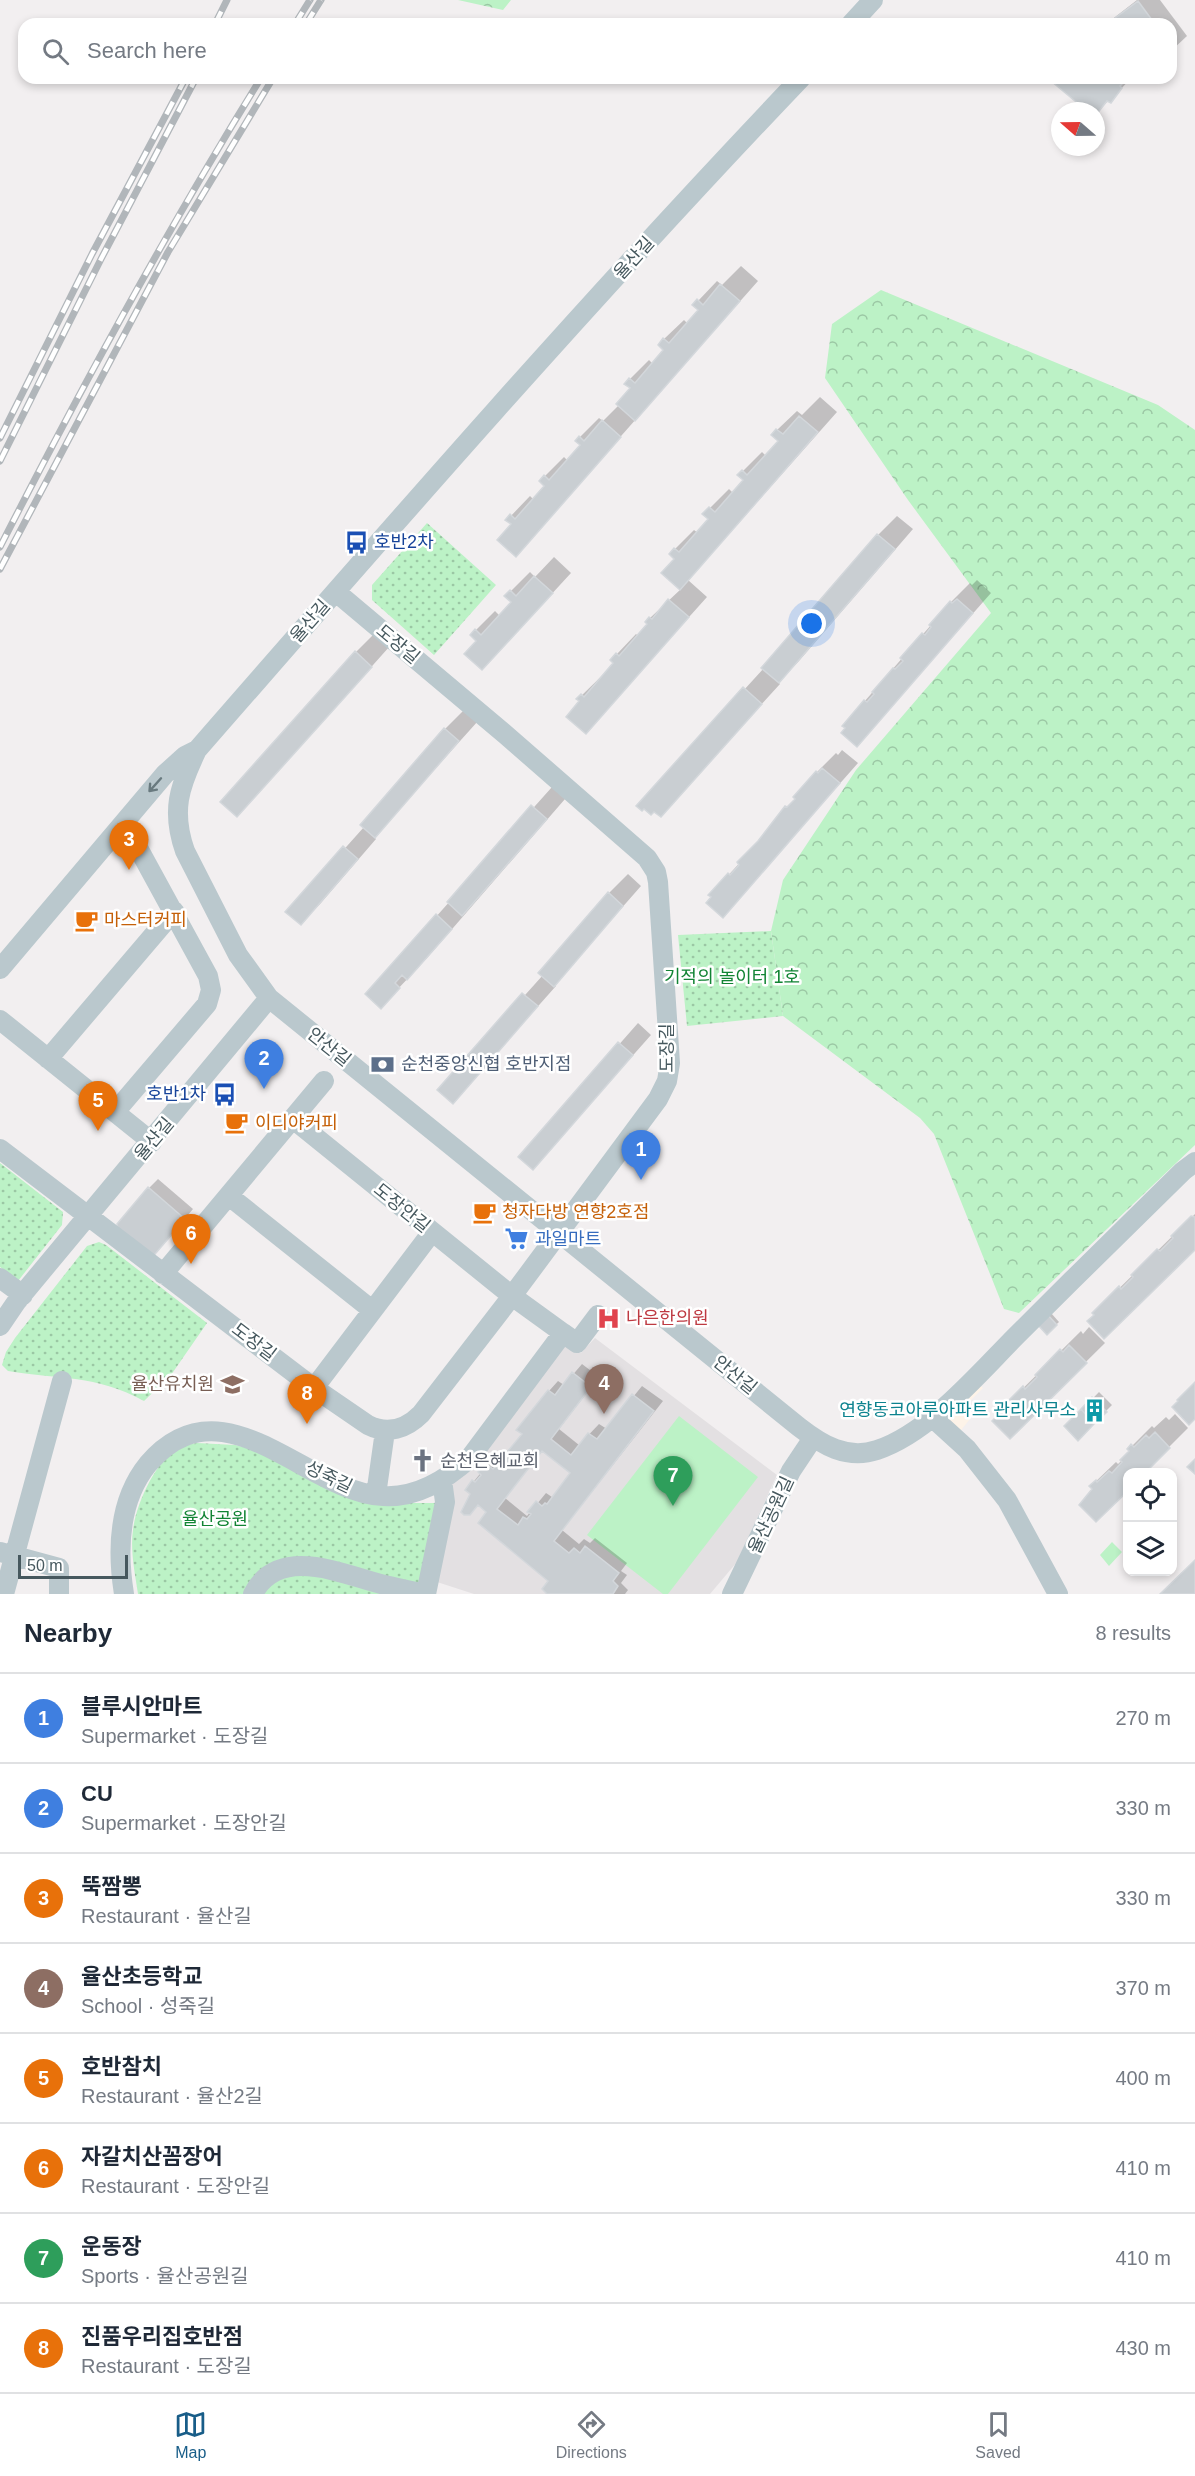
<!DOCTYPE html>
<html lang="en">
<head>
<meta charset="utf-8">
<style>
	:root { --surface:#fff; --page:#f6f6f7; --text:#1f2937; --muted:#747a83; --line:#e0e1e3; --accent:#185d88 }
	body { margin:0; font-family:Helvetica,"Noto Sans KR",sans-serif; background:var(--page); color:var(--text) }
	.controls { position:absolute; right:18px; bottom:18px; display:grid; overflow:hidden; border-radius:12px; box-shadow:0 3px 9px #0003 }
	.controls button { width:54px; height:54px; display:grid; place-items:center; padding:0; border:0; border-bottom:2px solid var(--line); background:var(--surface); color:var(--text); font:30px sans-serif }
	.compass { position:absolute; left:1051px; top:102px; width:54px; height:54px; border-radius:50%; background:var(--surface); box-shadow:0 3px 9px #0003; rotate:290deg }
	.scale { position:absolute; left:18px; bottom:15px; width:110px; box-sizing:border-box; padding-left:6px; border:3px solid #46585e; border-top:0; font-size:16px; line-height:21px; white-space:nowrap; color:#46585e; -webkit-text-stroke:4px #fff; paint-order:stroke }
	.you { position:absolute; left:812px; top:624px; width:21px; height:21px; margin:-15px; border:4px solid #fff; border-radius:50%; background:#1a73e8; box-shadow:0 0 0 9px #1a73e833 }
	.badge { display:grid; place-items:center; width:39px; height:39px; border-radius:50%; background:var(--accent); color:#fff; font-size:20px; font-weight:700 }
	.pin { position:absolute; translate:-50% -50px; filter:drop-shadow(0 2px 3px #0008) }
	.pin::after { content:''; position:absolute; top:32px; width:21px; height:18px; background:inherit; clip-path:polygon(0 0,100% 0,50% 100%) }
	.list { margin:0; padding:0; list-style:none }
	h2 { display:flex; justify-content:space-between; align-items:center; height:78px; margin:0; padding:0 24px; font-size:26px }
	h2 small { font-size:20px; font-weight:400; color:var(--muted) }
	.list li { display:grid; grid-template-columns:39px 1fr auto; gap:18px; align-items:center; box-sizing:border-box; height:90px; padding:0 24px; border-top:2px solid var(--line) }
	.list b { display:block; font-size:22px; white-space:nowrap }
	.list p { margin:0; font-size:20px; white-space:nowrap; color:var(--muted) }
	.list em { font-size:20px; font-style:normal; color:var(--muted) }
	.icon { flex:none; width:33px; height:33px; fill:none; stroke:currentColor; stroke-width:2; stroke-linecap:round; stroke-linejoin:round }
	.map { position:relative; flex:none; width:1195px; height:1594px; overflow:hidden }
	.search { position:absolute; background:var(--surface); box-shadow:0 3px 9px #0003; left:18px; right:18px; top:18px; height:66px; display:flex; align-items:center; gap:15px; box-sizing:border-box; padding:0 21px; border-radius:18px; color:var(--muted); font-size:22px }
	.sheet { height:798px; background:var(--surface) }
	nav { display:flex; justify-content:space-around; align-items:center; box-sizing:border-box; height:84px; border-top:2px solid var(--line); background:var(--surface); font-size:16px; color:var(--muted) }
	nav a { display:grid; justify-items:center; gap:3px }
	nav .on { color:var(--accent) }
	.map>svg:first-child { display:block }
</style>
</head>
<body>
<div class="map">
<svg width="1195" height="1594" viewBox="0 0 1195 1594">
	<defs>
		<pattern id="forest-crowns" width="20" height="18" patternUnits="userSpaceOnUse" patternTransform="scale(1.5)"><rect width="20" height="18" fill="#bcf2c6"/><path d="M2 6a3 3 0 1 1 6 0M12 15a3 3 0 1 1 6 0" fill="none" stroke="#9bc7a4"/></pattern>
		<pattern id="park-dots" width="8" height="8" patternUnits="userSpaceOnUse" patternTransform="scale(1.5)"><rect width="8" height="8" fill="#bcf2c6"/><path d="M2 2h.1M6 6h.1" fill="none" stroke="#9bc7a4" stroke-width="1.8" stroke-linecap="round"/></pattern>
	</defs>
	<rect width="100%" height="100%" fill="#f2eff0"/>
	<!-- commercial -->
	<path fill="#fdf3e8" d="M976,1381L983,1388L962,1409L970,1419L958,1434L939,1418Z"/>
	<!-- education -->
	<path fill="#e3e0e2" d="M595,1338L777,1475L737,1562L710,1594H474L434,1581L448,1485L464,1476L565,1346L581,1353Z"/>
	<!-- grass -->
	<path fill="#bcf2c6" d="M679,1416L758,1477L668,1594H663L587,1535Z
		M1112,1542L1122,1552L1109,1566L1100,1555Z"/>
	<!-- forest -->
	<path fill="url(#forest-crowns)" d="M458,0H511L503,10Z
		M881,290L1158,405L1195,430V1145L1019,1313L1004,1309L934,1134L920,1118L783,1016L771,931L783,880L856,770L991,613L908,500L825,378L832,324Z"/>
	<!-- park -->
	<path fill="url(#park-dots)" d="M427,523L496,585L434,655L372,600V585Z
		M771,931L783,1016L687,1026L678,935Z
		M0,1163L63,1212L62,1225L18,1281L0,1267Z
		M99,1242L106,1245L207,1323L171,1375L144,1401C94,1374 61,1380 8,1371L2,1365L6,1352L15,1338L87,1246Z
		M197,1443L235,1445L256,1450L382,1503H438L427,1594H138C135,1573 130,1551 133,1530C136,1504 156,1460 179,1447C184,1445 191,1444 197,1443Z"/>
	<!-- shadow -->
	<path fill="#0003" fill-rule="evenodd" d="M1137,0H1160L1187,36L1171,51V24H1106Z
		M1056,78H1131L1110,101L1109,100L1096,113V111H1090Z
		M741,266L758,281L516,555L513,524L507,520L530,496L534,500L546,486L545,476L564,457L568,461L582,445L577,441L580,437L599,418L603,421L619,405L632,388L630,379L649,360L653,364L666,350L664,339L684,320L688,324L700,310L698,301L717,281L722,285Z
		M820,397L837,412L688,580L707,597L586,732L581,701L578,699L615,663L612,659L617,654L636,634L638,636L649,624L647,622L650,618L681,589L663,573L676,559L675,549L694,530L698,533L710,519V508L729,489L733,493L745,480L739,475L762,452L766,456L780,441L773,435L777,430L797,411L802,415Z
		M897,516L913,529L798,662L778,682L780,684L661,815L654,810L639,805L764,668L878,535Z
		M554,557L571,573L501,649L478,641L476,630L495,611L500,616L513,602L506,596L530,572L535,577Z
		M977,580L991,593L857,745L844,725L951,602L970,583L972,585Z
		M375,633L390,646L256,796L356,652Z
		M464,710L478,721L374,837L376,839L320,904L301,923L288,912L364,827L362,825L445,729Z
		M842,750L858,763L723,916L710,895L759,842L817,772L836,753L838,755Z
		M552,787L565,799L427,958L381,1007L367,994Z
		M628,874L641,886L554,985L556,986L453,1102L440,1090L543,975L609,893Z
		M638,1023L651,1035L533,1168L520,1157Z
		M158,1179L193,1209L159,1249L149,1188Z
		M1195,1214V1248L1096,1315L1094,1313Z
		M1051,1313L1059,1322L1047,1333L1039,1324Z
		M1089,1327L1105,1343L1010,1437L999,1412L1081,1331L1083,1334Z
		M582,1364L599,1377L559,1429L579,1445L599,1424L607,1429L642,1386L663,1401L562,1530L579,1544L584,1539L590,1543L595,1538L627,1563L621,1571L627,1575L621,1583L628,1590L625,1594H549L550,1581L467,1490L495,1455L503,1460L524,1434L549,1391L558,1381L564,1385ZM543,1450L573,1472L552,1497L546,1493L527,1516L505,1498Z
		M1099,1392L1112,1405L1078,1439L1066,1426Z
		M1175,1414L1188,1428L1144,1472H1128L1094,1489L1091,1486L1116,1462L1118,1464L1131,1451L1129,1449L1152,1426L1154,1428L1166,1417L1169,1420Z"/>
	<!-- building -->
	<path fill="#c9ced2" stroke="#d3d7db" stroke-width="1.5" fill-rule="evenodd" d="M1138,1L1155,24H1107Z
		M1054,78H1128L1120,86L1122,88L1111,103L1107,101L1096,115V111H1087L1051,81Z
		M720,284L740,301L635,421L616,404L630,388L624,384L629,378L635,383L663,350L658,345L663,338L669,343L698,310L692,305L697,299L703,305Z
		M799,416L818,432L680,590L661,573L674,559L669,554L674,548L679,552L708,519L702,514L709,507L715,512L743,480L737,475L742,470L747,475L778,441L771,435L776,429L783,434Z
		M602,420L621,437L516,557L497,540L511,524L505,520L510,514L515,519L544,486L539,481L544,475L549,480L580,445L575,441L579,436L584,441Z
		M877,534L895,549L779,683L761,668Z
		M534,576L553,593L482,670L464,654L476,641L470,635L475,629L481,635L511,602L504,596L510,590L516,596Z
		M668,599L689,617L586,734L566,717L579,701L576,699L581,694L584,697L613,663L610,660L616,653L619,656L647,624L645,622L649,617L652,619Z
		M957,599L973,613L857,747L841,733L845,728L842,726L864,700L867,702L874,694L872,692L893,668L895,669L903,661L900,658L922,633L925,635L931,627L929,625L950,601L952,603Z
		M355,651L372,667L237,817L220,802Z
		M743,687L762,704L661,817L654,812L651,815L644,809L642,811L636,806Z
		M444,728L459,741L375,838L360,825Z
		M822,768L840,783L723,918L706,903L711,897L708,895L728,873L730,875L739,865L737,862L758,841L785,806L787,807L795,799L793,797L816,771L818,773Z
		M531,805L547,819L462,916L447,902Z
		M343,846L358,859L301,925L285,912Z
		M608,892L623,906L554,987L538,973Z
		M436,914L452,929L407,980L402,975L395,983L400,988L381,1009L365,994Z
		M522,993L538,1006L453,1104L437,1090Z
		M618,1042L633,1055L533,1170L518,1157Z
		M148,1187L185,1219L150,1260L119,1234L117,1224Z
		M1191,1216L1195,1217V1250L1104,1339L1087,1321L1094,1315L1092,1313L1119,1286L1121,1289L1133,1277L1131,1275L1157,1249L1160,1251L1173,1238L1171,1236Z
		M1047,1314L1057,1325L1047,1335L1037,1324Z
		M1069,1345L1087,1363L1010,1439L992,1421L999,1414L997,1412L1023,1386L1025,1389L1037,1377L1035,1375L1060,1349L1063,1352Z
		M572,1372L591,1387L551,1439L571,1455L588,1433L597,1439L632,1394L654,1411L554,1541L569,1553L574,1548L580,1553L585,1546L619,1573L613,1581L618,1586L613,1594H547L542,1589L548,1581L478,1523L486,1512L478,1505L470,1515H464L461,1512L470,1494L465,1490L472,1480L475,1482L481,1475L478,1472L485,1463L493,1469L522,1434L516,1430L548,1390L555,1395ZM542,1451L570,1473L547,1504L545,1503L542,1506L536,1501L527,1512L531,1514L527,1519L523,1517L518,1525L497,1509Z
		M1195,1382V1419L1189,1425L1172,1407L1178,1401L1177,1400Z
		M1092,1397L1107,1412L1094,1424L1081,1409Z
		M1081,1409L1094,1424L1078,1441L1064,1426Z
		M1155,1432L1170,1448L1146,1472H1128V1491L1096,1522L1079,1505L1092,1489L1089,1486L1096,1480L1097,1482L1109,1471L1112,1473L1122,1462L1120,1460L1129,1451L1127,1449L1131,1444L1134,1447L1146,1435L1149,1438Z
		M1195,1459V1474L1187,1467Z
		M1195,1560V1594H1160Z"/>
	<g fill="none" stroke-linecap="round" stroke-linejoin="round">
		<!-- minor -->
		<path stroke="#bac8cd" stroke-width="20" d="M851,24L873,0
			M0,969L165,774L185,756L197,750
			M269,998L799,1427C822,1445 847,1460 877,1450C929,1433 979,1373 1017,1335C1072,1280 1127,1226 1183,1171L1195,1162
			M0,1020L152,1142
			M48,1059L174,911
			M115,1112L207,1004L211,990L208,976L137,846L120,827
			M0,1149L314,1388L368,1425C388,1435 406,1429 421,1414L512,1296L658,1099L667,1081L670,1063L658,882L656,872L647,858L506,735L336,592
			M229,1196L372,1310
			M163,1274L324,1081
			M0,1278L23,1295
			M0,1326L17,1301L269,998L238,955L185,851C171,811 179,787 197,750C395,523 593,296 801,78
			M563,1333L577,1343L598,1315
			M314,1388L432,1232
			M933,1418L967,1449L1007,1500L1058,1594
			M376,1495L385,1431
			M0,1552L59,1568V1594
			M4,1594L62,1381
			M124,1594C117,1550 118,1501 148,1464C223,1376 307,1493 383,1496C417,1498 445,1480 469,1459L563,1333L512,1296L293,1119
			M253,1594C280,1542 348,1577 389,1586C401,1589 413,1591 425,1594
			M426,1594L445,1502L442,1480
			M732,1594L791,1471L813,1438"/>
		<defs>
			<path id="rail" d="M215,24L227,0
				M295,24L310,0
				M306,24L321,0
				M0,438L92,254L183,83
				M0,461L101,259L196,78
				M0,547C81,388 167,230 261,78
				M0,569L168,252L273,78"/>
		</defs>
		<!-- rail casing -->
		<use href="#rail" stroke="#b1b6ba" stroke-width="7"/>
		<!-- rail -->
		<use href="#rail" stroke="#fff" stroke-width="4.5" stroke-dasharray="14" stroke-linecap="butt"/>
	</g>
	<!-- one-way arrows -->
	<defs><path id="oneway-shaft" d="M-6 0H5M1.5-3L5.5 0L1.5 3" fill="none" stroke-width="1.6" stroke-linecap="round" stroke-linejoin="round" transform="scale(1.5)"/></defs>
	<use stroke="#697a7f" href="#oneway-shaft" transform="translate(155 785) rotate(132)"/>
	<!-- icons -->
	<defs>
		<symbol id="bus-bare" viewBox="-9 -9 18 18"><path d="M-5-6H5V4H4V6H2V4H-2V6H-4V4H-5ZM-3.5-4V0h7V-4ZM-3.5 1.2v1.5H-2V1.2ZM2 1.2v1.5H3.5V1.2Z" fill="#1a4fb4" stroke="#fff" stroke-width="2.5" paint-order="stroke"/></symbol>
		<symbol id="cafe-bare" viewBox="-9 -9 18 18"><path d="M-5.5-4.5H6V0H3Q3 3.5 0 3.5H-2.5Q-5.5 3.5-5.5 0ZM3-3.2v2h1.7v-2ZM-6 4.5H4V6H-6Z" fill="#e8710a" stroke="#fff" stroke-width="2.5" paint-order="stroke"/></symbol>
		<symbol id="bank-bare" viewBox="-9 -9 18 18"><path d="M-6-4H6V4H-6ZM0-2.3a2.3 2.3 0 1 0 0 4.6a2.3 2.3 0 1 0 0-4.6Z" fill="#5c6f8a" stroke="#fff" stroke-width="2.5" paint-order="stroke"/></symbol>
		<symbol id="supermarket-bare" viewBox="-9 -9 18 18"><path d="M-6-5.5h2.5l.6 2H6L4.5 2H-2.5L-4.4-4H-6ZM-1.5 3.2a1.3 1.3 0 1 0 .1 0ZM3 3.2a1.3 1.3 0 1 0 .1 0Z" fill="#3f7fe0" stroke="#fff" stroke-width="2.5" paint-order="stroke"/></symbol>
		<symbol id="hospital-bare" viewBox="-9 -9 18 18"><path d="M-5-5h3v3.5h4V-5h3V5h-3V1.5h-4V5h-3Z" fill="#e0444e" stroke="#fff" stroke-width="2.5" paint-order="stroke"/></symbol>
		<symbol id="school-bare" viewBox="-9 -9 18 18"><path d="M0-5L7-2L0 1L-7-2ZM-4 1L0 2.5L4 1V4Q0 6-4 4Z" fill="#8d6e63" stroke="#fff" stroke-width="2.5" paint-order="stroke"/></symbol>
		<symbol id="building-bare" viewBox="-9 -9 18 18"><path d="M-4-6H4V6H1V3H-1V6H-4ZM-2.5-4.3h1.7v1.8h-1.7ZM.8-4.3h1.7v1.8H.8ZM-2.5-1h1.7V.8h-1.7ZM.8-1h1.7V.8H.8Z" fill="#0f9aa8" stroke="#fff" stroke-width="2.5" paint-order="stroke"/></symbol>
		<symbol id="church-bare" viewBox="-9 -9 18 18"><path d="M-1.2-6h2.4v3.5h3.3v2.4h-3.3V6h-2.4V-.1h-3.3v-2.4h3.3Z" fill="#6b7280" stroke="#fff" stroke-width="2.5" paint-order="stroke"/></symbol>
	</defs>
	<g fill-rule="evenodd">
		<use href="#bus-bare" x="340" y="526" width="33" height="33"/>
		<use href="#cafe-bare" x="70" y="904" width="33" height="33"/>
		<use href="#bank-bare" x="366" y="1048" width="33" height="33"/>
		<use href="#bus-bare" x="208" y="1078" width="33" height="33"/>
		<use href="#cafe-bare" x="220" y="1106" width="33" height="33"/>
		<use href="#cafe-bare" x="468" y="1196" width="33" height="33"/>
		<use href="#supermarket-bare" x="500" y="1222" width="33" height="33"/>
		<use href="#hospital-bare" x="592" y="1302" width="33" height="33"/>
		<use href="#school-bare" x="216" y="1368" width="33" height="33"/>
		<use href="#building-bare" x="1078" y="1394" width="33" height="33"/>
		<use href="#church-bare" x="406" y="1444" width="33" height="33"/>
	</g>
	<g text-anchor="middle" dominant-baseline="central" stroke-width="5" stroke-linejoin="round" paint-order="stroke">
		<!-- street labels -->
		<g font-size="18" fill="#46585e" stroke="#fff">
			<text transform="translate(634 258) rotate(-48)">율산길</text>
			<text transform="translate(310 621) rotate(-49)">율산길</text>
			<text transform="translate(398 644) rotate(40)">도장길</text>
			<text transform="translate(329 1047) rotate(39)">안산길</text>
			<text transform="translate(667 1048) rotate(-90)">도장길</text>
			<text transform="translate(154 1139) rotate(-50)">율산길</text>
			<text transform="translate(402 1208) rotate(39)">도장안길</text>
			<text transform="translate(254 1342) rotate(37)">도장길</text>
			<text transform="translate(735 1375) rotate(39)">안산길</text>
			<text transform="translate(329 1477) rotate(26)">성죽길</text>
			<text transform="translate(771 1515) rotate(-65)">율산공원길</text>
		</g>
		<!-- transit labels -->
		<g font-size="18" fill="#164399" stroke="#fff" text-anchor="start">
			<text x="374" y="542">호반2차</text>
			<text x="206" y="1094" text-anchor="end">호반1차</text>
		</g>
		<!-- food labels -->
		<g font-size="18" fill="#c56008" stroke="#fff" text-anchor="start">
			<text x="104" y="920">마스터커피</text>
			<text x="255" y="1123">이디야커피</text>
			<text x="502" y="1212">청자다방 연향2호점</text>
		</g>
		<!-- park labels -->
		<g font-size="18" fill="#128434" stroke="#fff">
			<text x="732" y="977">기적의 놀이터 1호</text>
			<text x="215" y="1519">율산공원</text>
		</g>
		<!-- service labels -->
		<g font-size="18" fill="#4e5e75" stroke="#fff" text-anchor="start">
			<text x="401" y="1064">순천중앙신협 호반지점</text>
		</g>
		<!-- shop labels -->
		<g font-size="18" fill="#366cbe" stroke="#fff" text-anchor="start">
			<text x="535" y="1239">과일마트</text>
		</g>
		<!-- health labels -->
		<g font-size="18" fill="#be3a42" stroke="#fff" text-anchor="start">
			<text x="626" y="1318">나은한의원</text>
		</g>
		<!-- education labels -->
		<g font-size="18" fill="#785e54" stroke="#fff" text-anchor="end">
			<text x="214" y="1384">율산유치원</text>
		</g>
		<!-- culture labels -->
		<g font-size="18" fill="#0d838f" stroke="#fff" text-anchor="end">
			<text x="1076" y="1410">연향동코아루아파트 관리사무소</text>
		</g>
		<!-- worship labels -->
		<g font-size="18" fill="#5b616d" stroke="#fff" text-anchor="start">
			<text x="440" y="1461">순천은혜교회</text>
		</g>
	</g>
</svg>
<div class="controls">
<button><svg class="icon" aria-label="locate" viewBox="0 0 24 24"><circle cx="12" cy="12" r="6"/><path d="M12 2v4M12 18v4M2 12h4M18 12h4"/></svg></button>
<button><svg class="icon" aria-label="layers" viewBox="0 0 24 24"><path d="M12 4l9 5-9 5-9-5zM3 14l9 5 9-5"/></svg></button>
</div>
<svg class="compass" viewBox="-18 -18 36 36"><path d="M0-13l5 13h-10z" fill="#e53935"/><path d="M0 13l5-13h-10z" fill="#747a83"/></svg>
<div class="scale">50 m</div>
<div class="you"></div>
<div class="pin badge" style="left:641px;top:1180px;background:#3f7fe0">1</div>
<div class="pin badge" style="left:264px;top:1089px;background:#3f7fe0">2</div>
<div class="pin badge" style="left:129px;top:870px;background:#e8710a">3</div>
<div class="pin badge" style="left:604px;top:1414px;background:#8d6e63">4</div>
<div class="pin badge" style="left:98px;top:1131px;background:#e8710a">5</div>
<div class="pin badge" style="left:191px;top:1264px;background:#e8710a">6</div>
<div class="pin badge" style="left:673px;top:1506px;background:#2e9e5b">7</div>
<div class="pin badge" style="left:307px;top:1424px;background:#e8710a">8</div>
<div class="search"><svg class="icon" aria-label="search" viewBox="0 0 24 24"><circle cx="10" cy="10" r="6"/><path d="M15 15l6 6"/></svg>Search here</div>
</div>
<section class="sheet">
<h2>Nearby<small>8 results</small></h2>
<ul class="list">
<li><span class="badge" style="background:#3f7fe0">1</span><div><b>블루시안마트</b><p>Supermarket · 도장길</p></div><em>270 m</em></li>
<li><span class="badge" style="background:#3f7fe0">2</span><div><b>CU</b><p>Supermarket · 도장안길</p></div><em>330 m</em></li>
<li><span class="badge" style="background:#e8710a">3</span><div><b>뚝짬뽕</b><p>Restaurant · 율산길</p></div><em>330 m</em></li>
<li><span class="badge" style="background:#8d6e63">4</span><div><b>율산초등학교</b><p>School · 성죽길</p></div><em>370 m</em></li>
<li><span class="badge" style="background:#e8710a">5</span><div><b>호반참치</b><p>Restaurant · 율산2길</p></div><em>400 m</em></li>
<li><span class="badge" style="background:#e8710a">6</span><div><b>자갈치산꼼장어</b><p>Restaurant · 도장안길</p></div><em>410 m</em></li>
<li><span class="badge" style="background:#2e9e5b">7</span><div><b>운동장</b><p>Sports · 율산공원길</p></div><em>410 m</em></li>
<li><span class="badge" style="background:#e8710a">8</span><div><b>진품우리집호반점</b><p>Restaurant · 도장길</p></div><em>430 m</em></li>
</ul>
</section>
<nav>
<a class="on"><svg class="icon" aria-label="map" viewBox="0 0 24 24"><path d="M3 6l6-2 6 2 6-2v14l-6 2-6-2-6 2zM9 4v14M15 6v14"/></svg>Map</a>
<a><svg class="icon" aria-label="directions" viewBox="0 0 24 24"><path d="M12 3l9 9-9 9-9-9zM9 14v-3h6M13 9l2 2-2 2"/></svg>Directions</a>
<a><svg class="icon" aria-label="saved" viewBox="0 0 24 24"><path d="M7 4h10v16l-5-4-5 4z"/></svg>Saved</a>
</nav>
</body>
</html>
